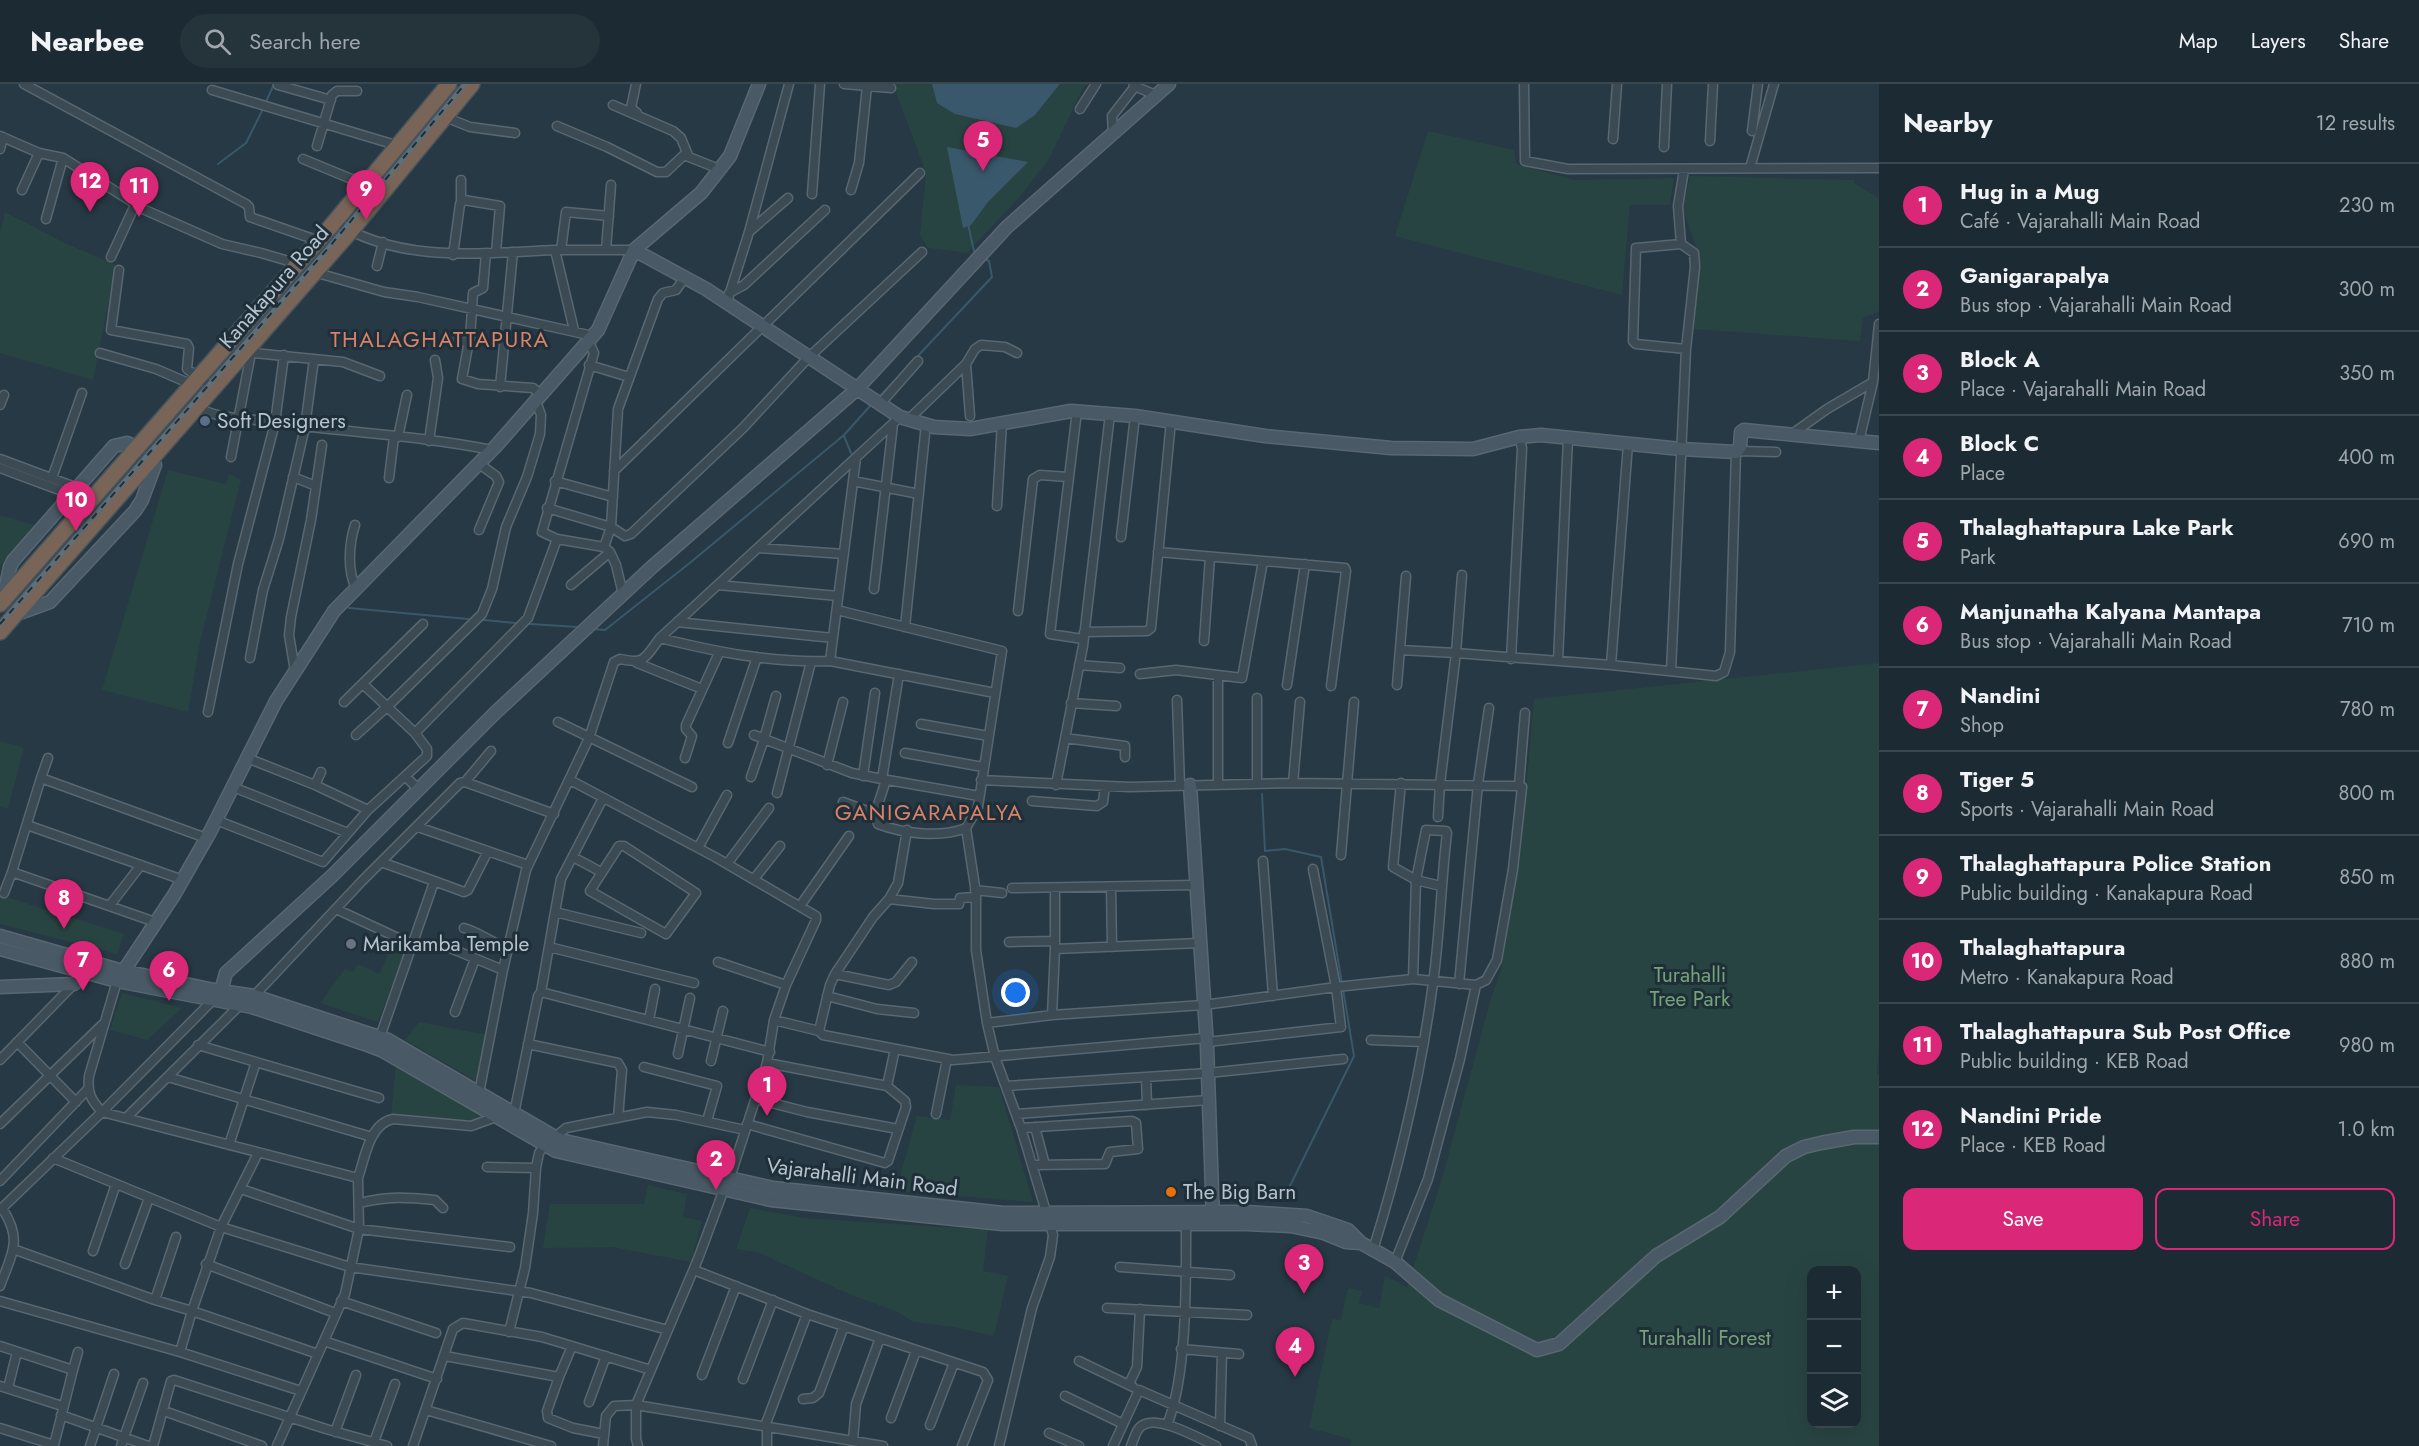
<!DOCTYPE html>
<html lang="en">
<head>
<meta charset="utf-8">
<style>
	:root { --surface:#1c2b33; --page:#25333b; --text:#f1f3f6; --muted:#a0a7ac; --line:#3a474e; --accent:#db2777 }
	body { margin:0; font-family:Jost,sans-serif; background:var(--page); color:var(--text) }
	.controls { position:absolute; right:18px; bottom:18px; display:grid; overflow:hidden; border-radius:12px; box-shadow:0 6px 24px #0002 }
	.controls button { width:54px; height:54px; display:grid; place-items:center; padding:0; border:0; border-bottom:2px solid var(--line); background:var(--surface); color:var(--text); font:30px sans-serif }
	.you { position:absolute; left:1016px; top:909px; width:21px; height:21px; margin:-15px; border:4px solid #fff; border-radius:50%; background:#1a73e8; box-shadow:0 0 0 9px #1a73e833 }
	.badge { display:grid; place-items:center; width:39px; height:39px; border-radius:50%; background:var(--accent); color:#fff; font-size:20px; font-weight:700 }
	.pin { position:absolute; translate:-50% -50px; filter:drop-shadow(0 2px 3px #0008) }
	.pin::after { content:''; position:absolute; top:32px; width:21px; height:18px; background:inherit; clip-path:polygon(0 0,100% 0,50% 100%) }
	.list { margin:0; padding:0; list-style:none }
	h2 { display:flex; justify-content:space-between; align-items:center; height:78px; margin:0; padding:0 24px; font-size:26px }
	h2 small { font-size:20px; font-weight:400; color:var(--muted) }
	.list li { display:grid; grid-template-columns:39px 1fr auto; gap:18px; align-items:center; box-sizing:border-box; height:84px; padding:0 24px; border-top:2px solid var(--line) }
	.list b { display:block; font-size:22px; white-space:nowrap }
	.list p { margin:0; font-size:20px; white-space:nowrap; color:var(--muted) }
	.list em { font-size:20px; font-style:normal; color:var(--muted) }
	.actions { display:flex; gap:12px; padding:18px 24px }
	.actions a { flex:1; padding:14px 0; border:2px solid var(--accent); border-radius:12px; text-align:center; font-size:21px; color:var(--accent) }
	.actions .main { background:var(--accent); color:#fff }
	.icon { flex:none; width:33px; height:33px; fill:none; stroke:currentColor; stroke-width:2; stroke-linecap:round; stroke-linejoin:round }
	.map { position:relative; flex:none; width:1879px; height:1362px; overflow:hidden }
	header { display:flex; align-items:center; gap:36px; box-sizing:border-box; height:84px; padding:0 30px; background:var(--surface); border-bottom:2px solid var(--line) }
	header strong { font-size:28px }
	nav { display:flex; gap:33px; margin-inline-start:auto; font-size:21px }
	.search { width:420px; height:54px; background:var(--page); display:flex; align-items:center; gap:15px; box-sizing:border-box; padding:0 21px; border-radius:33px; color:var(--muted); font-size:22px }
	main { display:flex }
	aside { flex:1; background:var(--surface) }
	.map>svg:first-child { display:block }
</style>
</head>
<body>
<header>
<strong>Nearbee</strong>
<div class="search"><svg class="icon" aria-label="search" viewBox="0 0 24 24"><circle cx="10" cy="10" r="6"/><path d="M15 15l6 6"/></svg>Search here</div>
<nav><a>Map</a><a>Layers</a><a>Share</a></nav>
</header>
<main>
<div class="map">
<svg width="1879" height="1362" viewBox="0 0 1879 1362">
	<rect width="100%" height="100%" fill="#263944"/>
	<!-- green -->
	<path fill="#284442" fill-rule="evenodd" d="M893,0H932L937,19L1035,31L1060,0H1088L1083,4L1049,75L1022,110L967,169L928,164L920,151L926,89Z
		M1428,47L1514,66L1516,80L1574,96L1674,94L1670,121H1630L1622,211L1395,152Z
		M1690,92L1854,96L1855,100L1879,114V227L1863,234L1860,257L1694,245L1699,173L1683,124Z
		M5,128L65,159L116,181L93,296L0,269V149Z
		M168,386L226,400L229,390L241,396L200,558L188,628L102,606Z
		M0,431L37,442L0,482Z
		M1879,579V961L1877,991L1879,990V1362H1350L1351,1355L1309,1344L1332,1235L1341,1236L1348,1204L1362,1207L1359,1219L1379,1224L1385,1192L1407,1203L1441,1098L1492,911L1501,887L1520,774L1534,615ZM1812,1186H1856V1340H1812Z
		M0,657L24,664L8,725L0,723Z
		M0,811L124,850L117,870L0,840Z
		M394,855L407,862L378,938L320,919L345,885L353,888L358,880L380,890Z
		M122,909L182,924L147,956L110,946Z
		M419,938L488,951L478,998L405,956Z
		M396,982L481,1032L467,1039L391,1031Z
		M956,1001L999,1003L1033,1118L896,1107L917,1032L950,1036Z
		M648,1101L687,1110L683,1133L702,1137L691,1178L612,1163L543,1164L550,1120H644Z
		M750,1124L804,1134L988,1146L983,1187L1008,1192L994,1252L954,1243L913,1238L898,1228L849,1210L757,1168L736,1165Z"/>
	<!-- water -->
	<path fill="#3a586b" d="M932,0H1060L1035,31L1016,44L955,30L937,19Z
		M947,63L1028,78L988,118L971,141L963,144Z"/>
	<g fill="none" stroke-linecap="round" stroke-linejoin="round">
		<!-- stream -->
		<path stroke="#3a586b" stroke-width="2" d="M265,20L274,0
			M218,80L246,59L263,25
			M968,140L974,167L976,169
			M915,275L992,193L989,177L983,174
			M880,312L903,288
			M844,352L851,369
			M349,524L468,535
			M484,536L515,539
			M530,540L578,543
			M593,545L605,546L691,478L844,351L870,322
			M1262,710L1265,767L1285,765L1321,773L1342,900
			M1283,1116L1354,972L1343,905"/>
		<defs>
			<path id="street" d="M24,0L246,120L249,123L250,133L319,157
				M636,0L631,24L637,29
				M844,0L891,4
				M1524,0L1525,77L1568,85L1879,84
				M278,1L331,16
				M1134,2L1156,11
				M212,6L399,62
				M613,21L673,47L681,54L688,71
				M1080,25L1096,0
				M445,33L470,43L515,49
				M557,42L607,63L657,88H666L684,71L719,85
				M1752,47L1758,0
				M1113,50L1112,32L1133,5L1134,0
				M0,52L39,69L63,74L145,126L222,160L261,169L285,176L297,182
				M1613,55L1617,0
				M1710,57L1713,0
				M317,62L332,11L337,7H357
				M1664,63L1667,0
				M0,65L3,53
				M303,75L366,101
				M1750,84L1774,0
				M461,96V117
				M22,106L39,69
				M851,106L859,79L867,2
				M812,110L820,0
				M46,135L63,74
				M335,138C401,180 481,169 555,166L574,246
				M750,147L788,114
				M1681,160L1678,122L1684,86
				M556,166H634
				M561,166L566,128L609,132
				M606,166L611,101
				M453,171L460,120L464,116L500,122L496,168
				M111,173L135,121
				M377,182L383,158
				M119,186L111,246L187,260L189,264L187,285L214,304
				M314,188L384,208L418,213L593,252
				M729,209L744,201L825,126
				M727,218L749,148L789,0
				M451,256L467,258L470,255L473,209L483,204L486,169
				M469,257L462,295L478,300L533,304L541,311
				M589,258L594,269L542,448L557,455L604,463L610,468L616,481L623,510
				M244,268L343,278L380,292
				M100,269L156,285L193,301
				M966,280L970,332
				M589,281L629,293
				M500,303L513,168
				M880,320L918,277
				M0,321L4,311
				M197,322C214,335 244,334 264,337C340,348 417,351 492,366
				M1077,327L1050,550L1083,555
				M908,336L966,280L975,265L981,261L1005,263L1017,269
				M1792,350L1827,325L1873,298
				M398,353L407,311
				M429,357L438,294L435,276
				M1859,357L1873,298L1879,240
				M1739,367L1776,368
				M231,373L251,269
				M0,375L75,403
				M478,379L496,392L499,398L479,446
				M0,384L70,410
				M614,387L920,89
				M293,393L316,402
				M52,394L82,309
				M389,394L394,353
				M555,397L613,413
				M853,397L919,410
				M997,422L1002,338
				M547,424L611,443L625,452L631,450L743,344L808,274L922,168
				M355,441C349,459 347,487 356,504
				M1121,453L1135,332
				M604,463L611,443L618,325L658,215L663,209L676,206L685,193
				M758,464L844,470
				M1158,468L1345,484L1346,487L1331,602
				M571,501L610,468
				M718,501L838,512
				M874,505L893,340
				M837,526L1002,567L978,723L966,744L976,809V866L987,939L995,973L1021,1044L1053,1151L1050,1173L1032,1224L999,1362
				M1018,527L1033,395L1040,391L1068,393
				M677,538L833,554
				M905,543L926,340
				M1084,548L1147,547L1151,544L1171,337
				M660,554C716,568 772,579 830,577L995,609
				M1204,557L1210,473
				M1400,566L1456,569L1462,491
				M250,574L263,506L279,455L305,343L314,275
				M1511,575L1522,364L1519,353
				M830,577L856,374
				M1558,577L1568,354
				M637,579L702,605
				M1079,581L1120,584
				M1611,581L1628,360
				M295,587L289,551L291,533L311,436L322,361
				M1671,587L1686,265L1695,183L1694,169L1681,160L1636,164L1633,257L1636,260L1686,265
				M899,590L882,695L979,712
				M1140,590L1176,586L1242,594L1263,477
				M1218,592V700
				M363,600L415,649L528,534L557,455
				M1287,601L1305,480
				M1397,601L1406,492
				M1177,616L1180,701
				M344,618L423,540
				M1071,619L1116,622
				M208,628L238,480L275,339L284,271
				M558,638L692,703
				M921,640L988,652
				M356,651L388,622L482,530L492,505L506,443L527,393L540,350L541,331L536,317
				M754,651L852,689L882,695
				M1065,654L1125,662V673
				M728,659L757,573
				M905,669L983,683
				M247,674L315,701L368,726
				M685,674L692,652L686,645V641L719,569
				M827,681L843,618
				M405,692L419,706
				M863,692L875,609
				M751,693L764,655L776,612
				M41,694L48,674
				M570,696L715,773L816,832V836L786,901L774,936L767,979L730,1094L724,1105L698,1175L636,1321L883,1362
				M886,696L875,730L878,740C904,750 941,754 966,744
				M981,696L1130,703L1293,699L1519,702
				M465,698L491,667
				M1293,699L1300,618
				M1401,699L1393,783L1416,796L1413,895L1476,901
				M1257,700V614
				M315,701L321,688
				M1056,701L1083,562L1110,330
				M233,703L348,749
				M777,709L811,578
				M1032,717L1097,722L1103,718L1105,702
				M843,718L875,730
				M1438,733L1440,700L1456,569L1611,581L1716,592L1724,588L1730,568L1736,368
				M216,736L323,778L368,726L427,672V665L415,649
				M27,741L183,796
				M418,743L528,781
				M907,746L898,799L889,815L873,833L835,890L830,901L819,947L823,951L953,976L1207,954
				M619,762H624L696,809L666,850L590,807Z
				M698,764L727,711
				M1341,771L1354,618
				M573,773L601,788
				M1263,777L1273,912
				M381,778L437,798
				M727,780L769,724
				M1313,785L1336,903L1413,895
				M754,795L780,762
				M1111,803L1112,863
				M1012,804L1196,801
				M975,806L1002,809
				M4,809L12,788
				M889,815L934,820H959L960,814L976,813
				M110,821L141,781
				M800,822L849,752
				M336,825L411,860
				M555,828L561,795L603,714
				M155,838L12,788L41,694L206,754
				M464,844C479,848 492,859 508,864
				M1009,858L1055,857
				M1200,859L1055,865L1052,931L1204,921L1336,903L1341,943L1207,958
				M549,863L694,899
				M450,864L503,886
				M1055,865V804
				M718,878L786,901
				M835,890L889,901L896,898L912,878
				M117,897L89,992C87,1009 91,1016 102,1028L358,1094L359,1145L345,1210L277,1362
				M1459,900L1478,700L1489,624
				M541,908L555,828L641,849
				M254,912L362,797L460,699L465,698L554,730
				M827,912L877,925L914,929
				M455,928L475,875
				M649,936L655,905
				M774,936L819,947
				M987,939L1052,931
				M380,953L433,801L437,798L464,808L468,806L488,767
				M1371,956L1424,958
				M17,958L76,1018
				M528,960L618,979L622,986L618,1034
				M198,961L379,1014
				M678,970L690,914
				M0,976L74,900
				M711,977L723,927
				M767,979L887,1002
				M644,983L717,1002L707,1037
				M168,993L372,1053
				M1146,993L1147,1021
				M1006,1002L1208,989L1343,975
				M479,1009L503,886L526,786L589,654L614,578L620,575C646,581 645,573 660,554L900,333
				M756,1015L807,1028L898,1045
				M514,1030L538,912L541,908L770,968
				M936,1030L947,975
				M1016,1030L1209,1016
				M126,1034L239,922
				M0,1040L103,940
				M747,1040L885,1079L888,1077L906,1023L905,1017L887,1002L895,965
				M1035,1043L1045,1081
				M1021,1044L1132,1037L1136,1039L1138,1065L1110,1068L1105,1080L1032,1081
				M229,1061L256,978
				M258,1069L221,1143L192,1227L318,1270
				M53,1074L221,1143L350,1183L531,1209L668,1246
				M487,1083L536,1084
				M358,1094C365,1074 369,1040 393,1035L471,1042L496,1033
				M0,1097L87,1006
				M241,1105L359,1145L510,1163
				M359,1119C389,1112 405,1113 435,1116L443,1124
				M0,1126L102,1028L212,917
				M13,1165L155,1216L192,1227L180,1268
				M1373,1166C1400,1079 1421,989 1433,899C1440,849 1441,799 1447,749L1446,747L1426,746L1416,796L1441,802
				M93,1167L116,1100
				M1395,1178L1428,1095L1460,975L1476,901L1486,896L1497,876L1513,785L1522,703L1519,702L1525,629
				M125,1180L149,1114
				M206,1180L335,1229
				M1120,1183L1230,1191
				M694,1186L807,1230L983,1288L988,1296L962,1362
				M0,1202C12,1169 23,1156 2,1124
				M155,1216L176,1153
				M0,1217L180,1268L301,1307
				M341,1217L436,1249
				M1107,1224L1247,1231
				M509,1248L525,1184L533,1129L536,1084L539,1069L544,1062L566,1044L647,1028L676,1031L745,1046
				M324,1257L437,1295
				M0,1262L73,1286L54,1361L0,1344
				M1181,1265L1239,1270
				M445,1272L559,1293L572,1262
				M1079,1277L1133,1303
				M73,1286L78,1268
				M702,1291L736,1202
				M559,1293L547,1327L548,1334L573,1344L604,1350
				M743,1295L773,1216
				M1129,1300L1137,1283L1140,1225
				M0,1302L62,1322
				M8,1304L17,1268
				M1065,1312L1123,1340
				M803,1315L813,1314L819,1309L844,1242
				M589,1318L606,1272
				M426,1326L551,1362
				M164,1327L262,1362
				M61,1331L148,1362
				M891,1334L916,1267
				M930,1341L954,1279
				M1167,1341C1188,1290 1186,1191 1186,1135
				M765,1342L807,1230
				M1220,1342L1222,1269
				M335,1348L356,1291
				M1049,1349L1079,1362
				M853,1357L856,1320L880,1254
				M374,1358L395,1300
				M90,1362L114,1290
				M121,1362L143,1299
				M153,1362L171,1297L174,1296L326,1345L387,1362
				M413,1362L453,1245L463,1239L542,1253L651,1286
				M603,1362L606,1332L614,1322L636,1321V1355L638,1362
				M767,1362V1342
				M1113,1362L1139,1306L1249,1354L1252,1362
				M1131,1362C1134,1356 1136,1344 1143,1341C1159,1331 1200,1355 1216,1362"/>
			<path id="secondary" d="M634,166L701,109L730,72L759,0
				M3,516L10,483L13,477L114,362L127,359L139,364
				M17,530L50,518L135,427L142,416L155,381L151,375
				M1190,701L1207,962L1213,1136
				M0,852L119,886L214,906L254,912L388,956L560,1056L773,1104L1003,1129L1247,1128L1307,1132L1348,1146L1361,1159L1395,1178L1439,1216L1537,1266L1559,1260L1656,1172L1720,1133L1786,1072L1804,1063L1821,1059L1854,1053H1879
				M0,865L117,897L252,923L365,960L383,967L556,1067L771,1116L1002,1140H1247L1291,1142L1324,1149L1346,1158L1361,1159
				M117,897L174,811L210,748L276,617L334,527L496,362L598,246L634,166L706,205L900,333L934,343L970,345L1071,327L1135,332L1265,352L1391,364L1473,365L1519,353L1541,351L1681,365L1736,368L1740,363L1741,348L1744,346L1879,359
				M0,903L74,900L86,889L89,882
				M216,912L221,907L226,889L332,792L494,630L652,483L857,305L1007,143L1169,0"/>
			<path id="highway" d="M0,520L332,141L449,0
				M0,548L350,148L472,0"/>
		</defs>
		<!-- street casing -->
		<use href="#street" stroke="#596770" stroke-width="11"/>
		<!-- secondary casing -->
		<use href="#secondary" stroke="#596770" stroke-width="15"/>
		<!-- highway casing -->
		<use href="#highway" stroke="#45545d" stroke-width="18"/>
		<!-- street -->
		<use href="#street" stroke="#3b4a53" stroke-width="8"/>
		<!-- secondary -->
		<use href="#secondary" stroke="#495a66" stroke-width="12"/>
		<!-- highway -->
		<use href="#highway" stroke="#796558" stroke-width="15"/>
		<defs>
			<path id="rail" d="M0,540L330,162L465,0"/>
		</defs>
		<!-- rail casing -->
		<use href="#rail" stroke="#5d6f7a" stroke-width="4.5"/>
		<!-- rail -->
		<use href="#rail" stroke="#1f2f39" stroke-width="2" stroke-dasharray="7" stroke-linecap="butt"/>
	</g>
	<!-- markers -->
	<circle fill="#5c6f8a" stroke="#1f2f39" stroke-width="2" cx="205" cy="337" r="6"/>
	<circle fill="#6b7280" stroke="#1f2f39" stroke-width="2" cx="351" cy="860" r="6"/>
	<circle fill="#e8710a" stroke="#1f2f39" stroke-width="2" cx="1171" cy="1108" r="6"/>
	<g text-anchor="middle" dominant-baseline="central" stroke-width="6" stroke-linejoin="round" paint-order="stroke">
		<!-- street labels -->
		<g font-size="21" fill="#b8c4cd" stroke="#1f2f39">
			<text transform="translate(274 203) rotate(-49)">Kanakapura Road</text>
			<text transform="translate(862 1093) rotate(7)">Vajarahalli Main Road</text>
		</g>
		<!-- poi labels -->
		<g font-size="21" fill="#b8c4cd" stroke="#1f2f39" text-anchor="start">
			<text x="217" y="337">Soft Designers</text>
			<text x="363" y="860">Marikamba Temple</text>
			<text x="1183" y="1108">The Big Barn</text>
		</g>
		<!-- park labels -->
		<g font-size="21" fill="#76a377" stroke="#1f2f39">
			<text x="1690" y="891">Turahalli<tspan x="1690" dy="24">Tree Park</tspan></text>
			<text x="1705" y="1254">Turahalli Forest</text>
		</g>
		<!-- neighbourhood labels -->
		<g font-size="22" letter-spacing="1.5" fill="#d98267" stroke="#1f2f39">
			<text x="440" y="255">THALAGHATTAPURA</text>
			<text x="929" y="728">GANIGARAPALYA</text>
		</g>
	</g>
</svg>
<div class="controls">
<button>+</button>
<button>−</button>
<button><svg class="icon" aria-label="layers" viewBox="0 0 24 24"><path d="M12 4l9 5-9 5-9-5zM3 14l9 5 9-5"/></svg></button>
</div>
<div class="you"></div>
<div class="pin badge" style="left:767px;top:1032px">1</div>
<div class="pin badge" style="left:716px;top:1106px">2</div>
<div class="pin badge" style="left:1304px;top:1210px">3</div>
<div class="pin badge" style="left:1295px;top:1293px">4</div>
<div class="pin badge" style="left:983px;top:87px">5</div>
<div class="pin badge" style="left:169px;top:917px">6</div>
<div class="pin badge" style="left:83px;top:907px">7</div>
<div class="pin badge" style="left:64px;top:845px">8</div>
<div class="pin badge" style="left:366px;top:136px">9</div>
<div class="pin badge" style="left:76px;top:447px">10</div>
<div class="pin badge" style="left:139px;top:133px">11</div>
<div class="pin badge" style="left:90px;top:128px">12</div>
</div>
<aside>
<h2>Nearby<small>12 results</small></h2>
<ul class="list">
<li><span class="badge">1</span><div><b>Hug in a Mug</b><p>Café · Vajarahalli Main Road</p></div><em>230 m</em></li>
<li><span class="badge">2</span><div><b>Ganigarapalya</b><p>Bus stop · Vajarahalli Main Road</p></div><em>300 m</em></li>
<li><span class="badge">3</span><div><b>Block A</b><p>Place · Vajarahalli Main Road</p></div><em>350 m</em></li>
<li><span class="badge">4</span><div><b>Block C</b><p>Place</p></div><em>400 m</em></li>
<li><span class="badge">5</span><div><b>Thalaghattapura Lake Park</b><p>Park</p></div><em>690 m</em></li>
<li><span class="badge">6</span><div><b>Manjunatha Kalyana Mantapa</b><p>Bus stop · Vajarahalli Main Road</p></div><em>710 m</em></li>
<li><span class="badge">7</span><div><b>Nandini</b><p>Shop</p></div><em>780 m</em></li>
<li><span class="badge">8</span><div><b>Tiger 5</b><p>Sports · Vajarahalli Main Road</p></div><em>800 m</em></li>
<li><span class="badge">9</span><div><b>Thalaghattapura Police Station</b><p>Public building · Kanakapura Road</p></div><em>850 m</em></li>
<li><span class="badge">10</span><div><b>Thalaghattapura</b><p>Metro · Kanakapura Road</p></div><em>880 m</em></li>
<li><span class="badge">11</span><div><b>Thalaghattapura Sub Post Office</b><p>Public building · KEB Road</p></div><em>980 m</em></li>
<li><span class="badge">12</span><div><b>Nandini Pride</b><p>Place · KEB Road</p></div><em>1.0 km</em></li>
</ul>
<div class="actions"><a class="main">Save</a><a>Share</a></div>
</aside>
</main>
</body>
</html>
